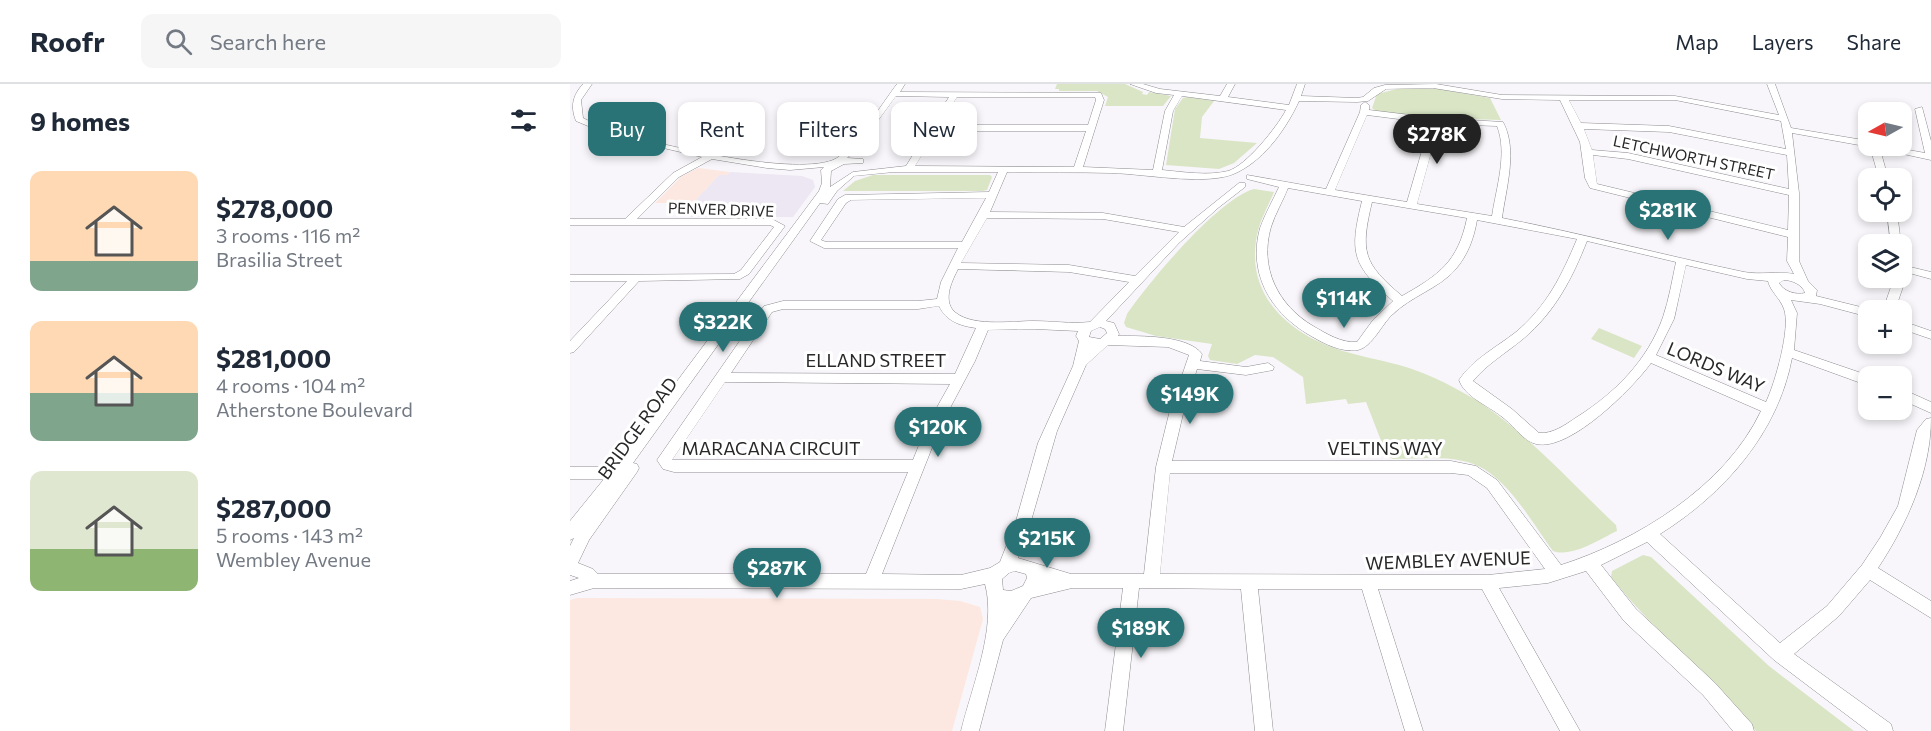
<!DOCTYPE html>
<html lang="en">
<head>
<meta charset="utf-8">
<style>
  body { margin:0; font-family:Commissioner,sans-serif; background:#f6f6f7; color:#1f2937; height:100vh; display:flex; flex-direction:column; font-size:22px; white-space:nowrap }
  * { box-sizing:border-box; margin:0 }
  p { font-size:20px; color:#747a83 }
  .icon { flex:none; width:33px; height:33px; fill:none; stroke:currentColor; stroke-width:2; stroke-linecap:round; stroke-linejoin:round }
  .map { position:relative; flex:1; overflow:hidden }
  .side { display:flex; flex-direction:column; background:#fff; width:570px }
  .side>* { flex:none }
  .guide { position:absolute; left:18px; top:18px; width:570px; height:54px; display:flex; gap:12px }
  .needle { width:39px; rotate:262deg }
  .controls { position:absolute; left:1288px; top:18px; display:grid; gap:12px }
  .controls a { display:grid; place-items:center; width:54px; height:54px; border-radius:12px; background:#fff; box-shadow:0 3px 9px #0003; font-size:30px }
  .price { position:absolute; translate:-50% -51px; padding:0 14px; border-radius:21px; background:#297377; color:#fff; font-size:20px; line-height:39px; filter:drop-shadow(0 2px 3px #0008) }
  .price::after { content:''; position:absolute; left:50%; top:36px; width:18px; height:14px; margin-left:-9px; background:inherit; clip-path:polygon(0 0,100% 0,50% 100%) }
  .price.active { background:#222; color:#fff }
  ul { padding:0; list-style:none }
  li { display:flex; align-items:center; gap:18px; height:150px; padding:0 30px }
  li span { display:grid; place-items:center; flex:none; width:168px; height:120px; border-radius:12px; color:#555 }
  li>.icon { margin-inline-start:auto }
  span .icon { width:72px; height:72px; fill:#fffc; stroke-width:1 }
  li b { font-size:26px }
  h2 { display:flex; justify-content:space-between; align-items:center; height:72px; padding:0 30px; font-size:26px }
  .tag { padding:0 21px; border-radius:12px; background:#fff; box-shadow:0 3px 9px #0003; font-size:21px; line-height:54px }
  .tag.active { background:#297377; color:#fff }
  header { display:flex; align-items:center; gap:36px; box-sizing:border-box; height:84px; padding:0 30px; background:#fff; border-bottom:2px solid #e0e1e3 }
  header strong { font-size:28px }
  nav { display:flex; gap:33px; margin-inline-start:auto; font-size:21px }
  .search { width:420px; height:54px; background:#f6f6f7; display:flex; align-items:center; gap:15px; box-sizing:border-box; padding:0 21px; border-radius:12px; color:#747a83; font-size:22px }
  main { display:flex; flex:1; min-height:0 }
  .map>svg:first-child { display:block }
</style>
</head>
<body>
<header>
<strong>Roofr</strong>
<div class="search"><svg class="icon" aria-label="search" viewBox="0 0 24 24"><circle cx="10" cy="10" r="6"/><path d="M15 15l6 6"/></svg>Search here</div>
<nav><a>Map</a><a>Layers</a><a>Share</a></nav>
</header>
<main>
<section class="side">
<h2>9 homes<svg class="icon" aria-label="filters" viewBox="0 0 24 24"><path d="M4 7h16M4 17h16"/><circle cx="9" cy="7" r="2"/><circle cx="15" cy="17" r="2"/></svg></h2>
<ul>
<li><span style="background:linear-gradient(#ffd9b3 75%,#7fa58c 0)"><svg class="icon" aria-label="home" viewBox="0 0 24 24"><path d="M3 11l9-7 9 7M6 9v11h12V9"/></svg></span><div><b>$278,000</b><p>3 rooms · 116 m²</p><p>Brasilia Street</p></div></li>
<li><span style="background:linear-gradient(#ffd9b3 60%,#7fa58c 0)"><svg class="icon" aria-label="home" viewBox="0 0 24 24"><path d="M3 11l9-7 9 7M6 9v11h12V9"/></svg></span><div><b>$281,000</b><p>4 rooms · 104 m²</p><p>Atherstone Boulevard</p></div></li>
<li><span style="background:linear-gradient(#dfe7d0 65%,#8fb573 0)"><svg class="icon" aria-label="home" viewBox="0 0 24 24"><path d="M3 11l9-7 9 7M6 9v11h12V9"/></svg></span><div><b>$287,000</b><p>5 rooms · 143 m²</p><p>Wembley Avenue</p></div></li>
</ul>
</section>
<div class="map">
<svg width="1361" height="647" viewBox="0 0 1361 647">
  <rect width="100%" height="100%" fill="#f8f6fa"/>
  <polygon fill="#ece7f2" points="160,88 232,92 243,96 245,103 223,133 110,133 149,91 157,91"/>
  <g fill="#fce8e0">
    <polygon points="128,84 160,88 157,91 149,91 123,119 85,119 111,93"/>
    <polygon points="7,514 367,515 390,517 410,523 413,535 382,647 0,647 0,516"/>
  </g>
  <g fill="#d9e5c5">
    <polygon points="487,0 555,0 573,8 572,10 577,11 579,8 601,12 593,22 535,22 538,13 527,7 489,7 489,5 485,5"/>
    <polygon points="827,5 869,5 920,14 931,36 862,34 806,27 802,24 807,10"/>
    <polygon points="617,13 644,17 632,33 630,54 687,59 664,79 649,85 596,81 605,25 613,14"/>
    <polygon points="303,91 420,91 422,93 417,106 412,107 273,107 285,97"/>
    <path d="M684,105L704,108C698,122 690,136 687,151C675,209 716,248 767,265C787,272 808,275 829,281C854,288 877,299 899,312C951,342 1002,400 1046,441L1047,447C1030,455 1002,474 983,467C960,436 933,384 893,377C871,372 845,375 823,375L817,372L796,318L778,320L776,315L736,320L733,293L703,273L685,271L667,280L640,276L638,272L642,260L586,252L556,243L554,239L557,230C579,198 648,115 684,105Z"/>
    <polygon points="1029,244 1072,262 1064,274 1021,255"/>
    <path d="M1073,471L1081,473L1199,582L1284,647H1186C1141,592 1085,549 1041,493L1042,487Z"/>
  </g>
  <g fill="none" stroke-linecap="round" stroke-linejoin="round">
    <g stroke="#8d8b8f" stroke-width="1">
      <g id="minor">
        <path d="M13,0H22L11,16L13,34L29,42C73,58 221,93 263,76C281,69 314,17 327,0H335L330,8L531,9L534,16L513,83L583,86L595,27L604,11L586,9L560,0H573L590,5L650,12L657,0H665L658,13L719,21L727,0H735L731,12L787,14L793,13L804,4L815,1L866,0L932,11L1105,12L1209,31L1197,0H1205L1221,44L1299,57V62H1317L1355,69L1345,25L1352,23L1361,57V76L1310,65L1318,94H1309L1300,63L1222,49L1229,109V177L1238,197L1247,206L1246,212L1303,226H1299V233L1250,220L1221,216L1227,229L1224,266L1300,292L1299,302L1222,274C1208,349 1154,410 1090,450L1210,559L1257,522L1292,481L1310,454L1328,422L1347,346L1356,335L1361,334C1361,387 1337,440 1308,484L1361,517V534L1300,496L1269,532L1224,570L1321,640L1323,647H1298L1204,576L1077,458L1031,481L1066,525L1145,599L1182,640L1184,647H1163L1133,611L1054,537L1016,487L978,499L929,504L1010,647H990L912,505H808L853,647H835L792,505H688L703,647H685L671,505L569,504L553,647H535L553,504H502L461,514L433,556L409,647H391C402,602 427,544 415,500L391,505L24,504L0,511V497L9,494L0,491V462L4,454L0,456V437L34,395H0V383H43L249,107L252,99L251,86L254,83L220,86L197,84L142,75L109,93L67,135H202L215,142L179,190L170,195L69,197L4,268L0,269V257L57,197H0V191L164,190L171,186L204,143L200,141H0V135H55L103,89L132,73L42,52L6,37C0,22 3,11 13,0ZM863,4L932,15L990,16L1010,58L1015,94L1020,104L1218,153L1217,177L1224,190C1208,187 1190,191 1174,188C1093,171 1014,150 932,134C936,104 948,66 933,38L865,34L799,26V21L795,18L791,21L790,28L756,105L677,91V95L709,103C703,116 695,130 690,144C678,188 699,226 736,249C751,258 770,269 788,266C802,263 812,240 822,231C841,212 868,205 885,186C898,171 904,154 907,136L1007,155C992,191 977,222 946,248C927,263 903,275 889,296C895,313 917,321 931,332C941,339 951,354 963,359C996,372 1063,304 1081,279L1191,327C1155,403 1066,457 991,481L927,396L906,382L881,377H602L613,330L627,285L676,291L703,286L704,283L698,279L676,283L630,277L632,270C618,251 570,252 548,252L549,250L544,239L536,237L609,159L648,124L675,103V99H669L614,143L533,129L420,128L437,88C472,89 507,88 542,89C576,90 641,103 668,88C696,74 717,43 729,17L787,18L798,17L816,5ZM326,12L379,13L336,82L283,88L260,103L261,87L274,80L293,79V75L277,74L288,64ZM612,12L716,26C707,43 676,82 658,87C638,92 613,88 592,86L603,27ZM387,13H525L526,16L518,41H370ZM999,16H1105L1211,37L1216,65L1099,42L1011,39ZM797,31L860,39L837,118L765,106ZM869,40L927,42C938,70 926,104 922,132L847,120ZM1014,45L1099,48L1217,71L1219,105L1058,69L1022,66ZM367,47H516L504,83L345,82ZM1023,71L1058,75L1219,111L1218,146L1027,100ZM324,88H428L419,108L275,111L268,115L240,157L254,164H388L371,198L367,215L348,217H213L194,222L87,376L93,385L104,388H338L296,490H28L23,485L8,479L19,456L67,388L69,384L67,380L63,379L250,119L258,120L267,107L284,92ZM718,104L792,117C779,169 782,181 823,217L803,236L787,258C771,259 757,250 743,242C708,221 689,184 701,143C705,130 713,117 718,104ZM416,114L392,158H256L251,156L276,119L281,116ZM802,118L897,134C888,178 869,191 832,212C793,179 790,168 802,118ZM417,134L533,135L609,148L565,192L499,181L391,179ZM1017,157L1106,178C1102,197 1099,215 1093,233C1078,276 1045,309 1007,333C995,341 983,350 969,349L942,325L903,297C917,280 936,269 953,255C985,228 1002,195 1017,157ZM1116,181L1177,195L1198,197C1200,207 1210,214 1214,225C1221,244 1205,299 1196,318L1086,271L1104,235ZM388,185L499,188L559,198L520,238C501,240 482,237 463,237C442,237 397,244 382,225C374,213 382,197 388,185ZM1214,196C1222,196 1233,201 1235,209C1226,211 1214,208 1209,199ZM369,222C376,237 390,242 406,244L385,290L161,289L202,228L213,225H348ZM530,243L535,245L537,249L530,255L519,253L521,247ZM465,245L508,247L506,252L509,257L503,282L468,359L446,437L430,478L420,484L391,491L312,490L371,341L405,277L418,246ZM538,261L598,263L619,271L599,330L586,383L574,490H501L448,474L461,437L487,347L516,281ZM155,298L380,300L357,341L343,376H102ZM600,389H881L898,391L917,404L975,485L918,491L590,490ZM445,487L456,490L457,494L453,502L441,507L433,506L432,495L439,489Z"/>
        <polygon points="1317,128 1327,128 1331,160 1321,160"/>
        <polygon points="1332,181 1361,188 1361,195 1332,187"/>
        <polygon points="1332,191 1336,194 1325,226 1313,226 1324,194 1332,194"/>
        <polygon points="1332,237 1361,247 1361,255 1332,245"/>
        <polygon points="1332,305 1361,318 1361,329 1332,316"/>
      </g>
    </g>
    <use href="#minor" fill="#fff" fill-rule="evenodd"/>
  </g>
  <g text-anchor="middle" dominant-baseline="central" stroke-width="6" stroke-linejoin="round" paint-order="stroke">
    <g font-size="15" fill="#282829" stroke="#fff">
      <text transform="translate(1124 73) rotate(12)">LETCHWORTH STREET</text>
      <text transform="translate(151 125) rotate(2)">PENVER DRIVE</text>
    </g>
    <g font-size="18" fill="#282829" stroke="#fff">
      <text x="306" y="276">ELLAND STREET</text>
      <text transform="translate(1146 283) rotate(23)">LORDS WAY</text>
      <text transform="translate(67 344) rotate(-54)">BRIDGE ROAD</text>
      <text x="201" y="364">MARACANA CIRCUIT</text>
      <text x="815" y="364">VELTINS WAY</text>
      <text transform="translate(878 476) rotate(-2)">WEMBLEY AVENUE</text>
    </g>
  </g>
</svg>
<div class="controls">
<a><svg class="needle" viewBox="-14 -14 28 28"><path d="M0-13l5 13h-10z" fill="#e53935"/><path d="M0 13l5-13h-10z" fill="#747a83"/></svg></a>
<a><svg class="icon" aria-label="locate" viewBox="0 0 24 24"><circle cx="12" cy="12" r="6"/><path d="M12 2v4M12 18v4M2 12h4M18 12h4"/></svg></a>
<a><svg class="icon" aria-label="layers" viewBox="0 0 24 24"><path d="M12 4l9 5-9 5-9-5zM3 14l9 5 9-5"/></svg></a>
<a>+</a>
<a>−</a>
</div>
<b class="price active" style="left:867px;top:81px">$278K</b>
<b class="price" style="left:1098px;top:157px">$281K</b>
<b class="price" style="left:774px;top:245px">$114K</b>
<b class="price" style="left:153px;top:269px">$322K</b>
<b class="price" style="left:620px;top:341px">$149K</b>
<b class="price" style="left:368px;top:374px">$120K</b>
<b class="price" style="left:477px;top:485px">$215K</b>
<b class="price" style="left:207px;top:515px">$287K</b>
<b class="price" style="left:571px;top:575px">$189K</b>
<div class="guide">
<a class="tag active">Buy</a>
<a class="tag">Rent</a>
<a class="tag">Filters</a>
<a class="tag">New</a>
</div>
</div>
</main>
</body>
</html>
